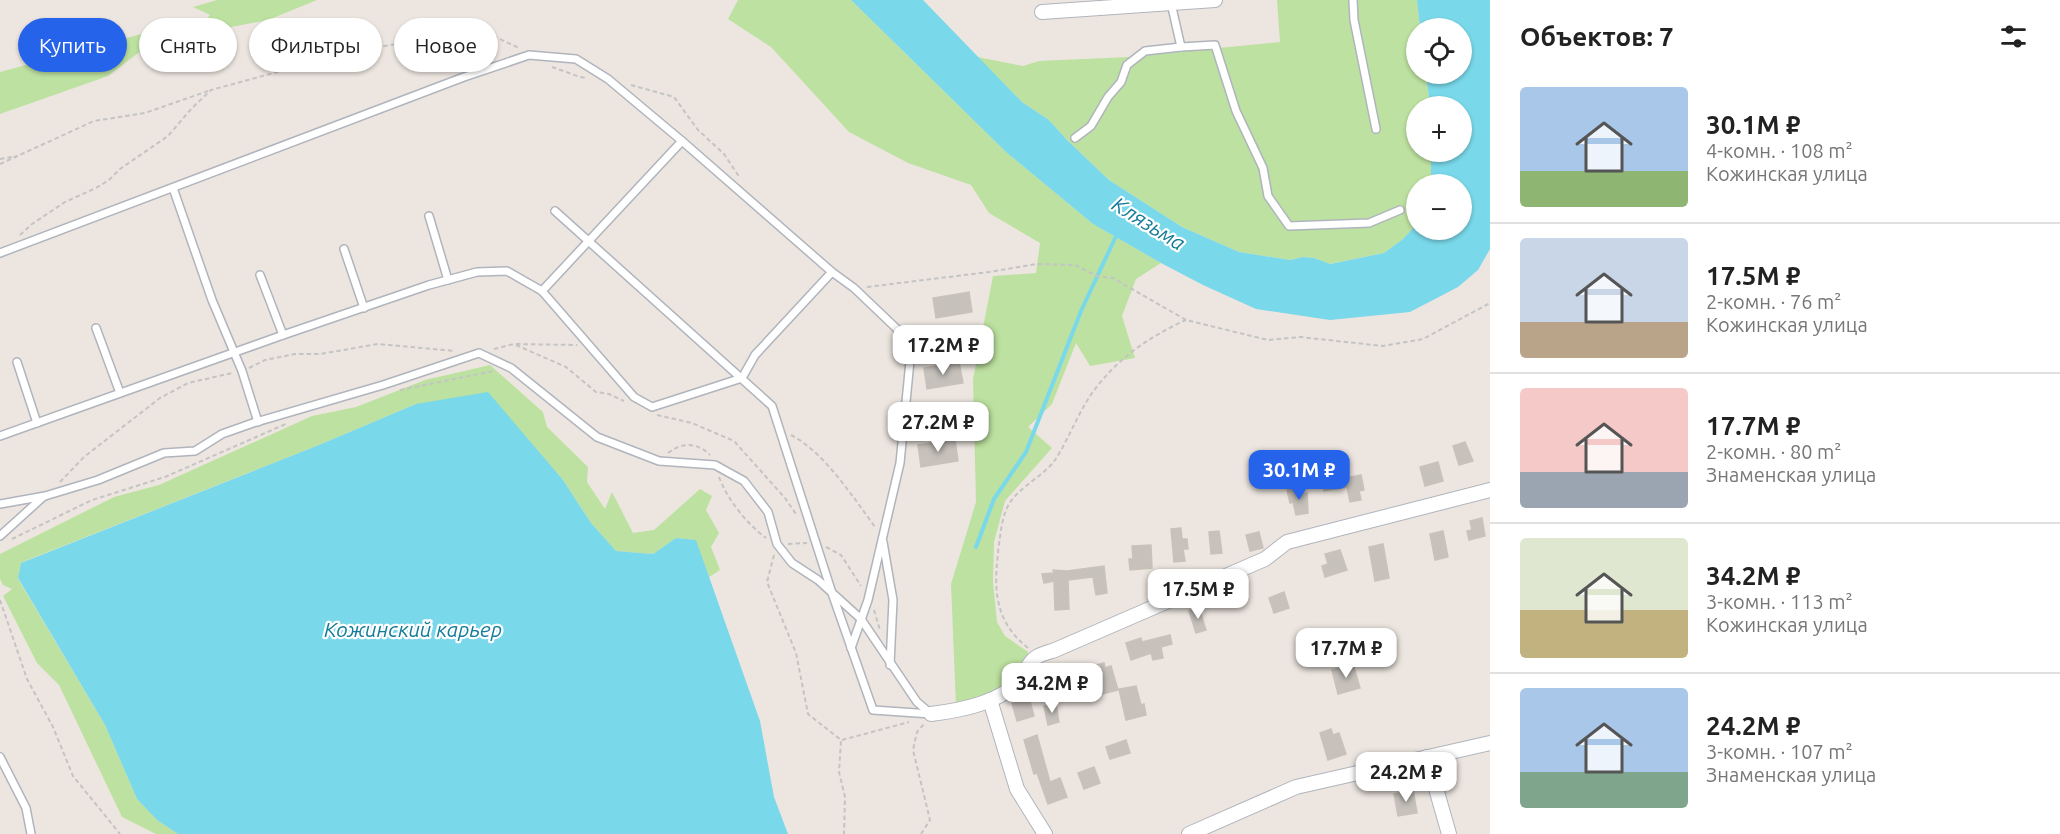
<!DOCTYPE html>
<html lang="ru">
<head>
<meta charset="utf-8">
<style>
  body { margin:0; font-family:Ubuntu,sans-serif; background:#f2f2f2; color:#222; height:100vh; display:flex; flex-direction:column; font-size:22px; white-space:nowrap }
  * { box-sizing:border-box; margin:0 }
  p { font-size:20px; color:#767676 }
  .icon { flex:none; width:33px; height:33px; fill:none; stroke:currentColor; stroke-width:2; stroke-linecap:round; stroke-linejoin:round }
  .map { position:relative; flex:1; overflow:hidden }
  .details { display:flex; flex-direction:column; background:#fff; width:570px }
  .details>* { flex:none }
  .top-card { position:absolute; left:18px; top:18px; width:570px; height:54px; display:flex; gap:12px }
  .buttons { position:absolute; left:1406px; top:18px; display:grid; gap:12px }
  .buttons a { display:grid; place-items:center; width:66px; height:66px; border-radius:50%; background:#fff; box-shadow:0 2px 4px #0004; font-size:30px }
  .price { position:absolute; translate:-50% -51px; padding:0 14px; border-radius:12px; background:#fff; color:#222; font-size:20px; line-height:39px; filter:drop-shadow(0 2px 3px #0008) }
  .price::after { content:''; position:absolute; left:50%; top:36px; width:18px; height:14px; margin-left:-9px; background:inherit; clip-path:polygon(0 0,100% 0,50% 100%) }
  .price.on { background:#2563eb; color:#fff }
  ul { padding:0; list-style:none }
  li { display:flex; align-items:center; gap:18px; height:150px; padding:0 30px }
  li+li { border-top:2px solid #e0e0e0 }
  li span { display:grid; place-items:center; flex:none; width:168px; height:120px; border-radius:6px; color:#555 }
  li>.icon { margin-inline-start:auto }
  span .icon { width:72px; height:72px; fill:#fffc; stroke-width:1 }
  li b { font-size:26px }
  h2 { display:flex; justify-content:space-between; align-items:center; height:72px; padding:0 30px; font-size:26px }
  .pill { padding:0 21px; border-radius:27px; background:#fff; box-shadow:0 2px 4px #0004; font-size:21px; line-height:54px }
  .pill.on { background:#2563eb; color:#fff }
  main { display:flex; flex:1; min-height:0 }
  .map>svg:first-child { display:block }
</style>
</head>
<body>
<main>
<div class="map">
<svg width="1490" height="834" viewBox="0 0 1490 834">
  <rect width="100%" height="100%" fill="#ede6e0"/>
  <g fill="#bde1a0">
    <polygon points="217,0 317,0 268,20 194,34 210,15 193,7"/>
    <path d="M738,0H851L1006,152L1093,224L1161,263L1136,279L1122,316L1135,358L1090,366L1076,343L1052,404L1028,427L1052,448L1005,501L994,542L993,582L997,622L1005,636L1028,652C1028,669 999,691 984,698C975,702 965,703 956,706L951,584L976,502L973,379L993,276L1036,273L1040,243L989,213L971,185L908,163L849,132L771,47L728,19Z"/>
    <polygon points="1277,0 1417,0 1420,28 1416,28 1416,74 1426,74 1430,106 1416,106 1416,152 1431,152 1431,184 1416,184 1416,225 1403,239 1384,253 1329,264 1314,258 1303,257 1290,260 1239,252 1182,227 1109,180 1067,140 1049,120 1022,102 977,57 1023,66 1039,61 1128,57 1280,42"/>
    <polygon points="175,25 108,76 0,114 0,72"/>
    <polygon points="490,365 543,412 547,427 588,467 587,482 605,509 612,492 633,533 654,530 700,489 712,496 706,510 719,533 711,547 720,570 709,577 695,540 676,538 653,554 616,551 591,523 563,480 524,436 416,404 319,445 30,559 21,563 18,579 105,725 137,799 157,820 178,834 156,834 122,817 59,685 37,663 3,596 12,589 3,585 0,579 0,554 114,497 159,485 312,416 356,407 425,380"/>
  </g>
  <g fill="#79d8e9">
    <polygon points="851,0 923,0 1022,102 1049,120 1067,140 1109,180 1182,227 1239,252 1290,260 1303,257 1314,258 1330,264 1384,253 1403,239 1416,225 1416,230 1461,230 1461,184 1431,184 1431,152 1461,152 1461,106 1430,106 1426,74 1461,74 1461,28 1420,28 1417,0 1490,0 1490,249 1478,270 1458,287 1410,312 1330,320 1256,309 1203,285 1161,263 1093,224 1006,152"/>
    <polygon points="488,392 563,480 591,523 616,551 653,554 676,538 696,540 760,721 774,797 788,834 178,834 157,820 137,799 105,725 18,578 21,563 319,445 416,404"/>
  </g>
  <g fill="none" stroke-linecap="round" stroke-linejoin="round">
    <polyline stroke="#79d8e9" stroke-width="4" points="976,547 994,499 1026,452 1081,311 1117,234"/>
  </g>
  <g fill="#c6c1bb" stroke="#c9c2ba" stroke-width="1.5">
    <polygon points="969,292 972,312 936,318 933,298"/>
    <polygon points="959,362 963,383 927,389 924,368"/>
    <polygon points="955,440 958,461 921,467 918,445"/>
    <polygon points="1465,442 1473,461 1459,465 1453,446"/>
    <polygon points="1438,462 1443,481 1425,486 1420,467"/>
    <polygon points="1340,470 1342,479 1361,475 1364,490 1359,491 1361,500 1350,502 1347,487 1324,491 1322,483 1329,481 1327,473"/>
    <polygon points="1301,487 1302,494 1307,493 1308,513 1296,515 1293,502 1290,503 1287,490"/>
    <polygon points="1482,518 1485,536 1469,540 1467,531 1472,530 1470,521"/>
    <polygon points="1181,528 1182,539 1187,539 1188,549 1183,549 1185,561 1174,562 1171,529"/>
    <polygon points="1219,531 1222,553 1211,554 1209,532"/>
    <polygon points="1443,531 1448,557 1435,560 1430,534"/>
    <polygon points="1259,532 1263,548 1250,551 1246,535"/>
    <polygon points="1383,544 1389,578 1375,581 1369,547"/>
    <polygon points="1151,545 1152,568 1130,570 1129,559 1133,559 1132,546"/>
    <polygon points="1340,550 1347,570 1325,577 1322,566 1328,564 1325,554"/>
    <polygon points="1104,566 1107,593 1096,595 1093,577 1068,580 1069,609 1055,610 1054,581 1044,583 1042,574 1054,573 1053,570 1067,571"/>
    <polygon points="1284,592 1289,608 1274,613 1269,598"/>
    <polygon points="1199,608 1206,630 1196,633 1189,611"/>
    <polygon points="1170,635 1172,644 1161,647 1163,658 1153,660 1151,653 1131,660 1126,643 1141,638 1142,642"/>
    <polygon points="1104,663 1105,668 1111,666 1118,690 1098,695 1094,679 1088,680 1085,668"/>
    <polygon points="1353,664 1360,688 1338,694 1332,670"/>
    <polygon points="1136,686 1141,705 1144,704 1146,715 1126,720 1119,689"/>
    <polygon points="1029,698 1034,716 1017,721 1012,703"/>
    <polygon points="1056,704 1059,722 1048,725 1044,706"/>
    <polygon points="1331,729 1333,735 1339,733 1346,754 1328,760 1320,733"/>
    <polygon points="1037,735 1050,782 1060,778 1067,797 1048,804 1037,773 1034,774 1024,740"/>
    <polygon points="1126,740 1130,753 1110,759 1106,747"/>
    <polygon points="1094,767 1100,783 1084,789 1078,773"/>
    <polygon points="1413,790 1417,813 1398,816 1394,794"/>
  </g>
  <g fill="none" stroke-linecap="round" stroke-linejoin="round">
    <g stroke="#b0b4bc" stroke-width="10">
      <g id="lane">
        <polyline points="1353,0 1354,20 1376,129"/>
        <polyline points="1171,3 1181,47 1215,45 1236,111 1263,168 1268,196 1289,226 1369,223 1400,210"/>
        <polyline points="1075,138 1091,126 1108,97 1121,82 1127,65 1145,51 1181,47"/>
        <polyline points="173,188 212,300 242,371 258,422"/>
        <polyline points="555,211 772,406 832,593 873,710 931,714"/>
        <polyline points="429,216 448,280"/>
        <polyline points="344,249 364,308"/>
        <polyline points="0,253 464,77 529,55 576,59 608,79 682,141"/>
        <polyline points="832,272 755,355 742,378 652,407 634,397 542,291 682,141 832,272 854,288 897,329 910,361 900,463 868,600 851,648"/>
        <polyline points="260,275 283,335"/>
        <polyline points="96,328 120,393"/>
        <polyline points="17,362 37,423"/>
        <polyline points="0,436 283,335 429,285 477,272 507,271 542,291"/>
        <polyline points="0,504 45,496 98,480 164,453 195,451 222,434 253,423 383,385 479,353 511,368 597,437 659,461 715,465 744,481 768,512 777,544 792,563 818,580 861,619 917,702 931,714"/>
        <polyline points="0,536 43,497"/>
        <polyline points="883,542 893,600 890,665"/>
        <polyline points="0,757 26,808 31,834"/>
      </g>
    </g>
    <g stroke="#b0b4bc" stroke-width="16">
      <g id="street">
        <polyline points="1042,12 1215,0"/>
        <polyline points="990,700 1017,789 1045,834"/>
        <path d="M931,714C963,710 999,703 1022,679C1025,676 1026,671 1028,667C1034,655 1043,654 1055,650L1265,559L1287,542L1490,490"/>
        <polyline points="1427,757 1449,834"/>
        <polyline points="1189,834 1296,787 1490,743"/>
      </g>
    </g>
    <g stroke="#c4c4c4" stroke-width="2" stroke-dasharray="4.5 3" stroke-linecap="butt">
      <polyline points="552,67 580,77 587,78"/>
      <polyline points="631,85 674,97 698,130 724,154 740,178"/>
      <polyline points="0,159 17,156"/>
      <polyline points="0,164 94,121 145,113 208,91"/>
      <polyline points="20,235 32,224 65,202 96,188 109,180 120,169 168,136 192,108 211,90 355,51 480,30 519,48"/>
      <polyline points="867,287 989,272 1036,264 1075,265 1097,276 1113,278 1186,320 1268,340 1300,337 1383,346 1423,339 1490,303"/>
      <polyline points="516,345 566,367 596,392 609,394 624,401"/>
      <polyline points="494,349 514,344 577,345"/>
      <polyline points="249,368 265,360 295,354 320,354 378,344 455,351"/>
      <polyline points="400,390 494,371"/>
      <polyline points="657,415 692,423 734,441 785,498 796,514"/>
      <path d="M791,435C824,452 853,497 875,527"/>
      <path d="M668,453C682,442 697,442 710,455"/>
      <path d="M719,477C727,499 747,524 766,538"/>
      <polyline points="60,482 84,457 160,398 188,383 232,373"/>
      <polyline points="12,539 92,500 165,477 288,423"/>
      <polyline points="788,544 807,543"/>
      <polyline points="826,547 841,555 861,586"/>
      <polyline points="774,555 767,582 796,653 808,714 841,740 839,772 845,797 844,834"/>
      <polyline points="0,600 27,679 53,727 73,776 120,834"/>
      <polyline points="874,610 880,630"/>
      <path d="M1028,648C992,619 994,586 999,544C1001,531 1002,516 1009,504C1020,486 1044,476 1055,460C1068,440 1077,416 1090,396C1114,361 1148,337 1186,320"/>
      <polyline points="842,740 909,722"/>
      <polyline points="921,834 930,820 913,750 917,732 924,724"/>
    </g>
    <use href="#lane" stroke="#fff" stroke-width="7"/>
    <use href="#street" stroke="#fff" stroke-width="14"/>
  </g>
  <g text-anchor="middle" dominant-baseline="central" stroke-width="4.5" stroke-linejoin="round" paint-order="stroke">
    <g font-size="21" font-style="italic" fill="#147b99" stroke="#fff">
      <text transform="translate(1149 223) rotate(32)">Клязьма</text>
      <text x="413" y="629">Кожинский карьер</text>
    </g>
  </g>
</svg>
<div class="buttons">
<a><svg class="icon" aria-label="locate" viewBox="0 0 24 24"><circle cx="12" cy="12" r="6"/><path d="M12 2v4M12 18v4M2 12h4M18 12h4"/></svg></a>
<a>+</a>
<a>−</a>
</div>
<b class="price" style="left:943px;top:376px">17.2M ₽</b>
<b class="price" style="left:938px;top:453px">27.2M ₽</b>
<b class="price on" style="left:1299px;top:501px">30.1M ₽</b>
<b class="price" style="left:1198px;top:620px">17.5M ₽</b>
<b class="price" style="left:1346px;top:679px">17.7M ₽</b>
<b class="price" style="left:1052px;top:714px">34.2M ₽</b>
<b class="price" style="left:1406px;top:803px">24.2M ₽</b>
<div class="top-card">
<a class="pill on">Купить</a>
<a class="pill">Снять</a>
<a class="pill">Фильтры</a>
<a class="pill">Новое</a>
</div>
</div>
<section class="details">
<h2>Объектов: 7<svg class="icon" aria-label="filters" viewBox="0 0 24 24"><path d="M4 7h16M4 17h16"/><circle cx="9" cy="7" r="2"/><circle cx="15" cy="17" r="2"/></svg></h2>
<ul>
<li><span style="background:linear-gradient(#a9c7e8 70%,#8fb573 0)"><svg class="icon" aria-label="home" viewBox="0 0 24 24"><path d="M3 11l9-7 9 7M6 9v11h12V9"/></svg></span><div><b>30.1M ₽</b><p>4-комн. · 108 m²</p><p>Кожинская улица</p></div></li>
<li><span style="background:linear-gradient(#c9d6e8 70%,#b9a48a 0)"><svg class="icon" aria-label="home" viewBox="0 0 24 24"><path d="M3 11l9-7 9 7M6 9v11h12V9"/></svg></span><div><b>17.5M ₽</b><p>2-комн. · 76 m²</p><p>Кожинская улица</p></div></li>
<li><span style="background:linear-gradient(#f6c9c9 70%,#9aa5b1 0)"><svg class="icon" aria-label="home" viewBox="0 0 24 24"><path d="M3 11l9-7 9 7M6 9v11h12V9"/></svg></span><div><b>17.7M ₽</b><p>2-комн. · 80 m²</p><p>Знаменская улица</p></div></li>
<li><span style="background:linear-gradient(#dfe7d0 60%,#c2b280 0)"><svg class="icon" aria-label="home" viewBox="0 0 24 24"><path d="M3 11l9-7 9 7M6 9v11h12V9"/></svg></span><div><b>34.2M ₽</b><p>3-комн. · 113 m²</p><p>Кожинская улица</p></div></li>
<li><span style="background:linear-gradient(#a9c7e8 70%,#7fa58c 0)"><svg class="icon" aria-label="home" viewBox="0 0 24 24"><path d="M3 11l9-7 9 7M6 9v11h12V9"/></svg></span><div><b>24.2M ₽</b><p>3-комн. · 107 m²</p><p>Знаменская улица</p></div></li>
</ul>
</section>
</main>
</body>
</html>
